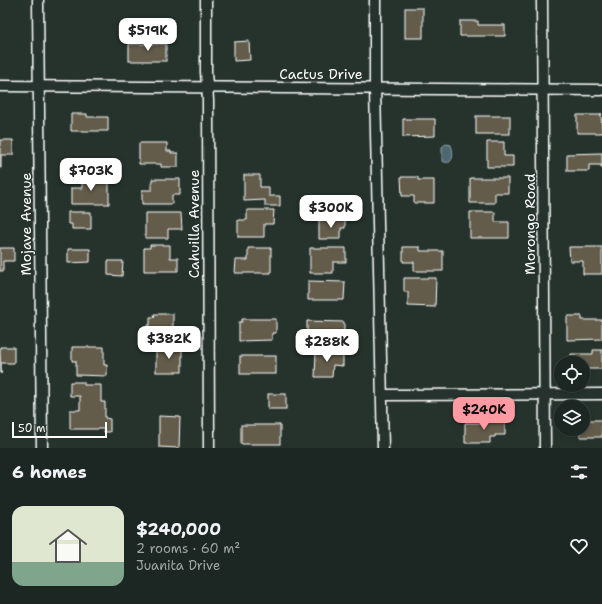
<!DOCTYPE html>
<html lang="en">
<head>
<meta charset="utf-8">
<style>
  body { margin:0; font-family:"Shantell Sans",sans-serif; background:#29322f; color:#f1f3f6; height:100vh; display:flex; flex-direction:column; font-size:15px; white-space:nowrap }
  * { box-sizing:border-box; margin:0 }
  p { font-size:13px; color:#a0a5a5 }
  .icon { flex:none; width:22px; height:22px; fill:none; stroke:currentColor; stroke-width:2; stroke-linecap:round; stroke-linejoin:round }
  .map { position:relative; height:448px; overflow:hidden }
  .sheet { display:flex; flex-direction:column; background:#1c2622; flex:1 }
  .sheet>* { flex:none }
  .buttons { position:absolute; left:554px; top:356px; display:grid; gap:8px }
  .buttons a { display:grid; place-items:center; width:36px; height:36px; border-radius:50%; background:#1c2622; box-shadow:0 2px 6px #0003,0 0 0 1px #3a4340; font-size:20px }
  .scale { position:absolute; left:12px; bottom:10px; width:95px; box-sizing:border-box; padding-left:4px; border:2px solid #fff; border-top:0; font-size:11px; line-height:14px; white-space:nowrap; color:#fff; -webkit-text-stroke:3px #26332d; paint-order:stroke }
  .price { position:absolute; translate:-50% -34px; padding:0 9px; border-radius:8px; background:#fff; color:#222; font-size:13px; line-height:26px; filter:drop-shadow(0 1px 2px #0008) }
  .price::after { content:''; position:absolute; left:50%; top:24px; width:12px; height:9px; margin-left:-6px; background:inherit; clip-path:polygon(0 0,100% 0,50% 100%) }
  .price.active { background:#ff9aa2; color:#111 }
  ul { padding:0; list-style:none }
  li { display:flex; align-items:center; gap:12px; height:100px; padding:0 12px }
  li span { display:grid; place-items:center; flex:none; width:112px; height:80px; border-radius:12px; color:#555 }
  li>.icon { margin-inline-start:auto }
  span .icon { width:48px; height:48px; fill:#fffc; stroke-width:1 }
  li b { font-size:17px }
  h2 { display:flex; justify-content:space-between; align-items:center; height:48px; padding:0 12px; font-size:17px }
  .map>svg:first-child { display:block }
</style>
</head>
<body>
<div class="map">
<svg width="602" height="448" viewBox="0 0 602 448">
  <rect width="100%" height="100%" fill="#26332d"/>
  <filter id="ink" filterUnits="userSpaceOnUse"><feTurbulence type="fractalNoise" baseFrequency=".025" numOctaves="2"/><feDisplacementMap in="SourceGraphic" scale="8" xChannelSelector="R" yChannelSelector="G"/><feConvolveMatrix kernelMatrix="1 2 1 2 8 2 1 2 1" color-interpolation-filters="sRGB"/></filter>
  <g filter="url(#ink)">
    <path fill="#4c6771" stroke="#94a4aa" d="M446,144L451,145C454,153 454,167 442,161V147Z"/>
    <g fill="#635c4b" stroke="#fff">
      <rect x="405" y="8" width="18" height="30"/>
      <polygon points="460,21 478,21 478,25 505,25 505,36 460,36"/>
      <polygon points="249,41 250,60 234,61 234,42"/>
      <rect x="129" y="44" width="37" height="17"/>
      <polygon points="601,113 602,133 577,133 577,115 601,115"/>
      <polygon points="71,114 87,114 87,117 108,117 108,131 71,131"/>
      <rect x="476" y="116" width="34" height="18"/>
      <polygon points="403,119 435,119 435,136 403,137"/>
      <polygon points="0,140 13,140 13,155 1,155 1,168 0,168"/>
      <polygon points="487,142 504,142 504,156 513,156 513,167 487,167"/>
      <polygon points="139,143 167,143 167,151 171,151 171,153 178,153 178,167 161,167 161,164 139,164"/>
      <polygon points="602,153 602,167 601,167 601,165 589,165 589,171 567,171 567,154"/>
      <polygon points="82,174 94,174 94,180 109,180 109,204 71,204 71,188 82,188"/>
      <polygon points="244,175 260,175 260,187 269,187 269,196 280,196 280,206 265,206 265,200 244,201"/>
      <polygon points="401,177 418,177 418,180 434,180 434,203 414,203 414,196 402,196"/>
      <polygon points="470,178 508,178 508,193 495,193 495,203 470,203"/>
      <polygon points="152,179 180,179 180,195 172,195 172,204 142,204 142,190 152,190"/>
      <polygon points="247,210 274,210 273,224 264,224 264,237 238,237 238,220 247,220"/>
      <polygon points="68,212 91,212 91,229 72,229 72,224 68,224"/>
      <polygon points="470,212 495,212 495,222 509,222 509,238 470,238"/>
      <polygon points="145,213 181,213 182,229 168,229 168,238 145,238"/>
      <polygon points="345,219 345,228 341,228 341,239 319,239 319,220"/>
      <polygon points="150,245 170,245 170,258 178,258 178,271 144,271 144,248 150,248"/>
      <polygon points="403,247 420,247 420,251 443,251 443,271 414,271 414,262 403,262"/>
      <polygon points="569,247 602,247 602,274 583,274 583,261 570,261"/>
      <polygon points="0,248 14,248 14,261 3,261 3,271 0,271"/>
      <polygon points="248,248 271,248 271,273 235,273 236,260 248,260"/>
      <polygon points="310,248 346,248 346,262 333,262 333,273 310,273"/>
      <polygon points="68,249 90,249 90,262 68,263"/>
      <polygon points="108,261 123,261 122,276 108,275"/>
      <polygon points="404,278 436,278 435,307 408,306 408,292 404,292"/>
      <polygon points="308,281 345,282 344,300 308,300"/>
      <polygon points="154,314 173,314 173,328 178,328 179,343 148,344 148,325 150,325 150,317 155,317"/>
      <polygon points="567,316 582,316 582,320 602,320 602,339 567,340"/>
      <polygon points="242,319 276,319 276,333 272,333 272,340 239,341 239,322 242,322"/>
      <polygon points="307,321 344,322 344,341 307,340"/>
      <polygon points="0,347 14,347 14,363 1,363 1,374"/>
      <polygon points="72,347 104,347 104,365 107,365 107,376 76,375 76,361 72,361"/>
      <rect x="156" y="349" width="26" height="23"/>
      <polygon points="593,350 602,350 602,369 586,369 586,373 583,373 583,363 571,363 571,354 593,354"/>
      <polygon points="316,351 343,352 343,366 333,365 332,377 315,377"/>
      <rect x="240" y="356" width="36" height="18"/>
      <polygon points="70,382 84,382 84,385 101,385 101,402 105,402 105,418 110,419 110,432 104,432 104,429 70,429 70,410 80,410 80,396 70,396"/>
      <rect x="268" y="394" width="18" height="15"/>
      <polygon points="159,416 180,417 179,448 159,447"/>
      <polygon points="486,419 505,419 505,435 495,435 495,437 490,437 490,443 465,443 465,423 486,423"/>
      <polygon points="583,420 602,420 602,437 580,437 580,429 583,429"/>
      <rect x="241" y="425" width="39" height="19"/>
    </g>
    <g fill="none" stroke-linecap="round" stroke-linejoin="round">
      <g stroke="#fff" stroke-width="13">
        <g id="minor">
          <polyline points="38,0 42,448"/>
          <polyline points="206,0 206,72 208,100 209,448"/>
          <polyline points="375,0 375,88 383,448"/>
          <polyline points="542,0 545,448"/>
          <polyline points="0,86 602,90"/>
          <polyline points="383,395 602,394"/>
        </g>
      </g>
      <use href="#minor" stroke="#26332d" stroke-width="10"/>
    </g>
  </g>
  <g text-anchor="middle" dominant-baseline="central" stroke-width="3" stroke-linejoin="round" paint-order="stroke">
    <g font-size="14" fill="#fff" stroke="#26332d">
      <text x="321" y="74">Cactus Drive</text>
      <text transform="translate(26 224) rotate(-90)">Mojave Avenue</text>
      <text transform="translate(194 224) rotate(-90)">Cahuilla Avenue</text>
      <text transform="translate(530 224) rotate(-90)">Morongo Road</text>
    </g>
  </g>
</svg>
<div class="buttons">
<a><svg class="icon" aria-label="locate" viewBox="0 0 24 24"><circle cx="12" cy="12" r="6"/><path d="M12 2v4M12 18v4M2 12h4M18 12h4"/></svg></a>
<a><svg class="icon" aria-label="layers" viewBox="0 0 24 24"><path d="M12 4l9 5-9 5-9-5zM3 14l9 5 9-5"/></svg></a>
</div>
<div class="scale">50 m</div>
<b class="price" style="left:148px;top:52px">$519K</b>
<b class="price" style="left:91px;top:192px">$703K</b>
<b class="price" style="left:331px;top:229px">$300K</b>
<b class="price" style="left:169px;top:360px">$382K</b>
<b class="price" style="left:327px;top:363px">$288K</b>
<b class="price active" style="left:484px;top:431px">$240K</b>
</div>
<section class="sheet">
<h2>6 homes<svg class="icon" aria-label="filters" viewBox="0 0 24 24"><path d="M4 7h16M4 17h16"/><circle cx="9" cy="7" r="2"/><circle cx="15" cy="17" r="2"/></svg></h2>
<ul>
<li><span style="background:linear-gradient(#dfe7d0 70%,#7fa58c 0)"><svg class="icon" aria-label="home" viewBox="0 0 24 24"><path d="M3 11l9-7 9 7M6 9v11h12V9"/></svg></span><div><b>$240,000</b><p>2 rooms · 60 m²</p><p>Juanita Drive</p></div><svg class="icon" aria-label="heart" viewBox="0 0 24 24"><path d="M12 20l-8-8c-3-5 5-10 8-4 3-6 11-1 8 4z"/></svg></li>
</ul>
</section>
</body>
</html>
